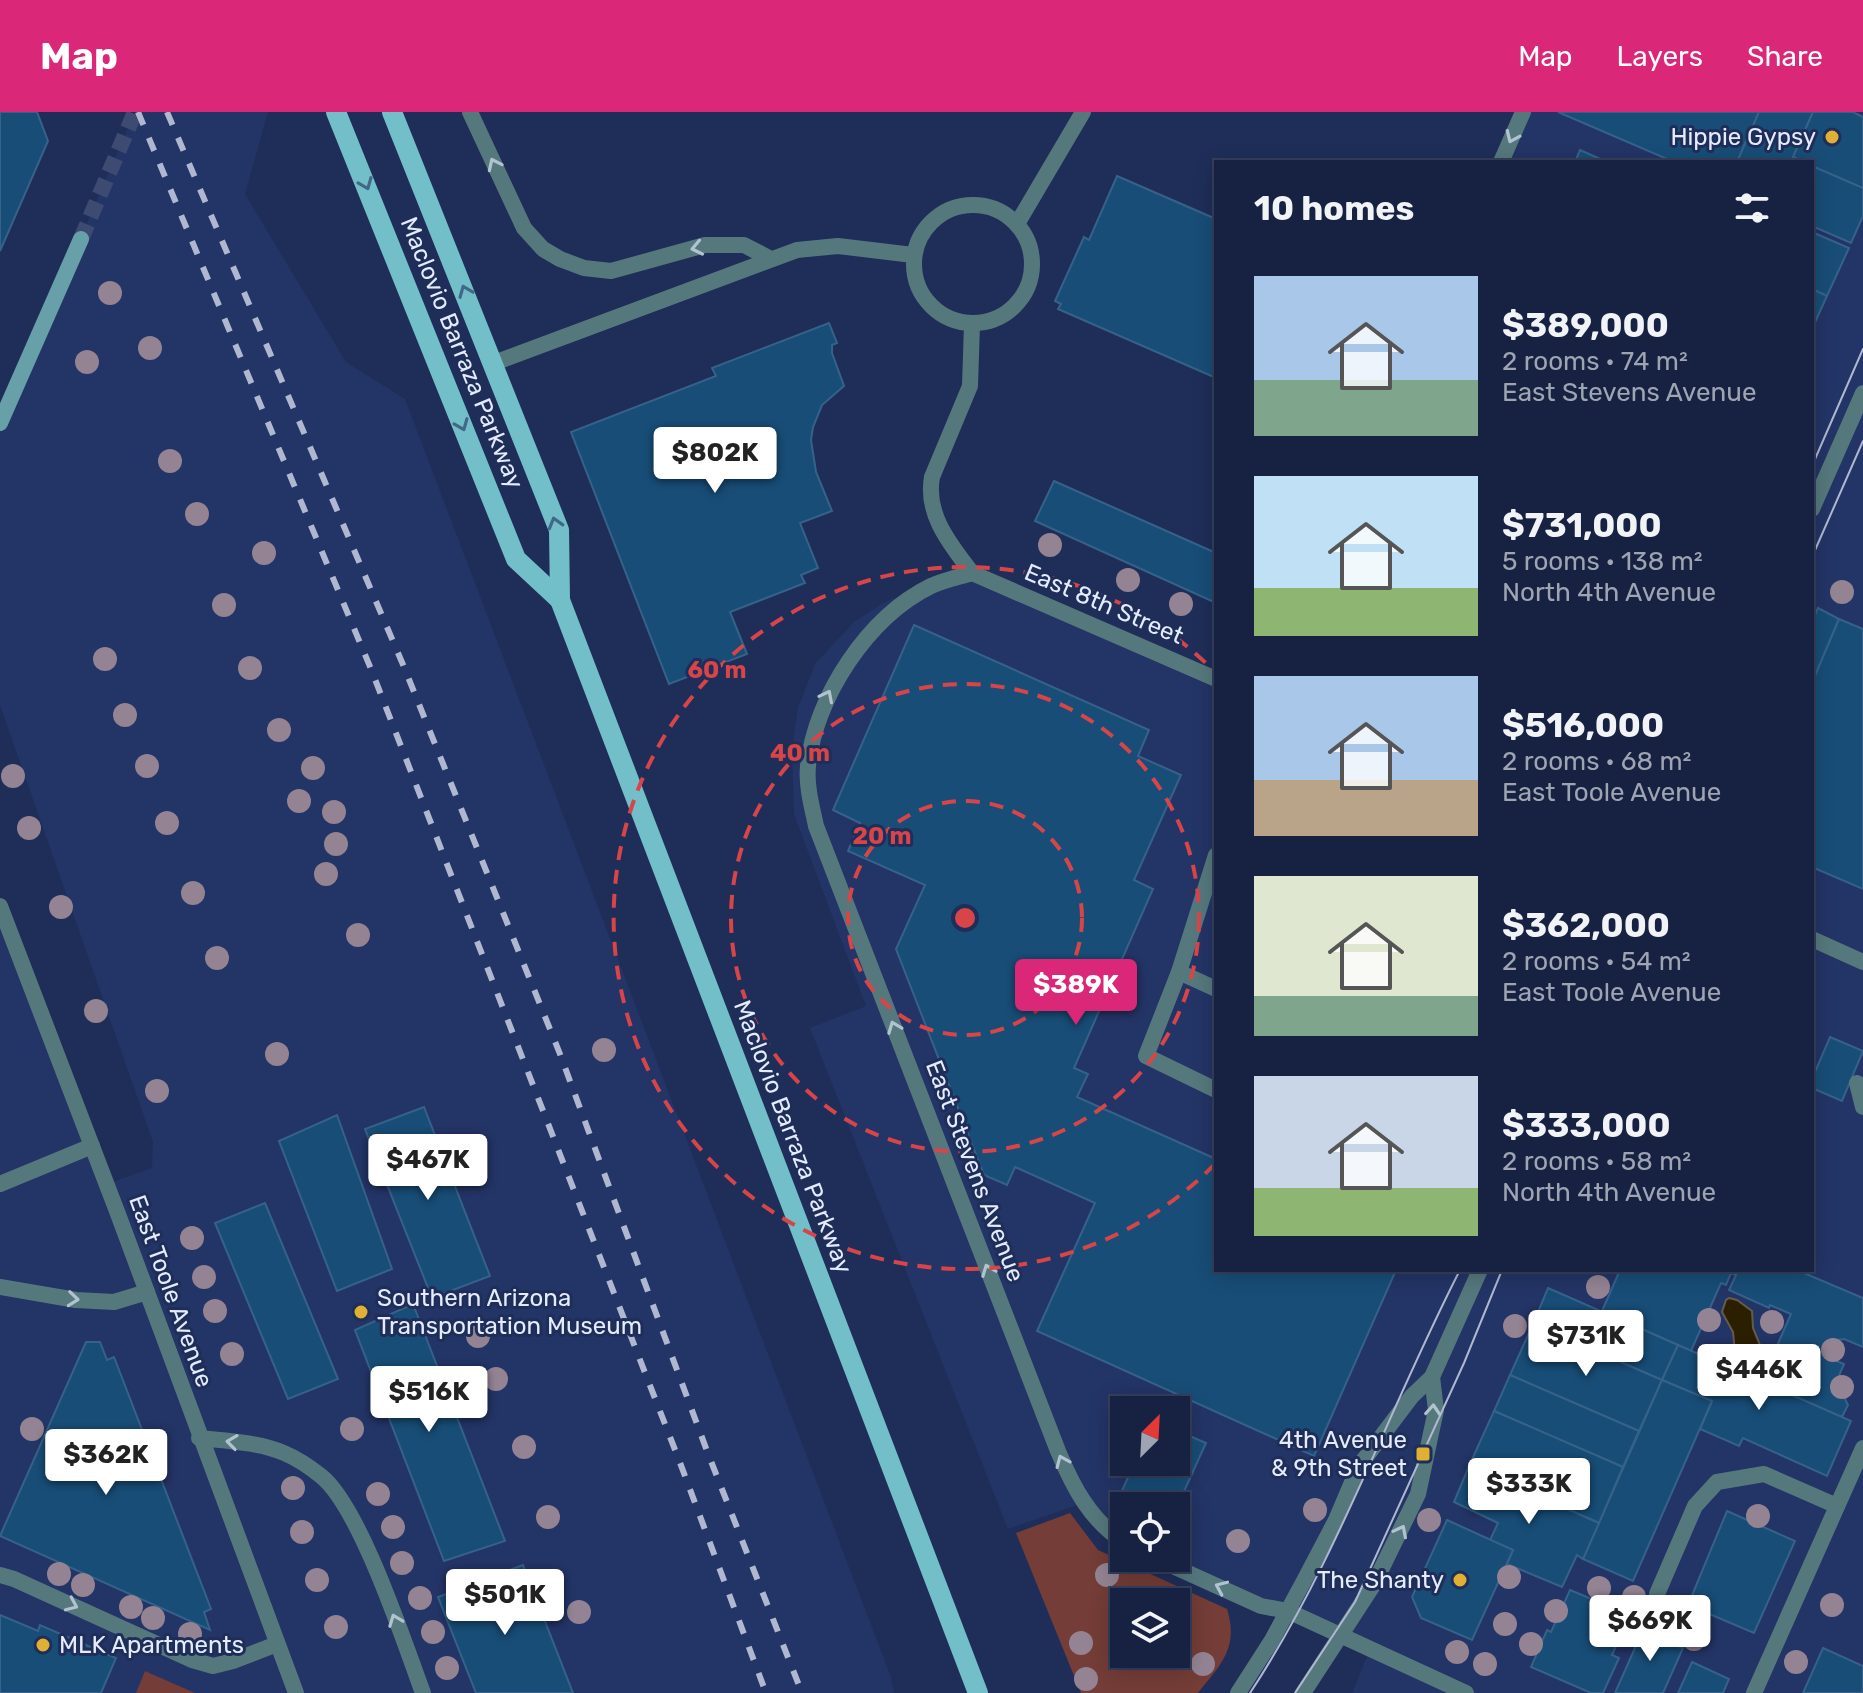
<!DOCTYPE html>
<html lang="en">
<head>
<meta charset="utf-8">
<style>
  body { margin:0; font-family:Rubik,sans-serif; background:#202a4a; color:#f1f3f6; height:100vh; display:flex; flex-direction:column; font-size:30px; white-space:nowrap }
  * { box-sizing:border-box; margin:0 }
  p { font-size:26px; color:#9ea4b2 }
  .icon { flex:none; width:44px; height:44px; fill:none; stroke:currentColor; stroke-width:2; stroke-linecap:round; stroke-linejoin:round }
  .map { position:relative; flex:1; overflow:hidden }
  .panel { position:absolute; left:1214px; top:48px; width:600px; height:1112px; display:flex; flex-direction:column; background:#172243; border-radius:0px; box-shadow:0 4px 20px #0003,0 0 0 2px #363f5c }
  .panel>* { flex:none }
  .needle { width:52px; rotate:24deg }
  .tools { position:absolute; left:1110px; top:1284px; display:grid; gap:16px }
  .tools a { display:grid; place-items:center; width:80px; height:80px; border-radius:0px; background:#172243; box-shadow:0 4px 20px #0003,0 0 0 2px #363f5c; font-size:40px }
  .price { position:absolute; translate:-50% -68px; padding:0 18px; border-radius:8px; background:#fff; color:#222; font-size:26px; line-height:52px; filter:drop-shadow(0 2px 4px #0008) }
  .price::after { content:''; position:absolute; left:50%; top:48px; width:24px; height:18px; margin-left:-12px; background:inherit; clip-path:polygon(0 0,100% 0,50% 100%) }
  .price.current { background:#db2777; color:#fff }
  ul { padding:0; list-style:none }
  li { display:flex; align-items:center; gap:24px; height:200px; padding:0 40px }
  li span { display:grid; place-items:center; flex:none; width:224px; height:160px; border-radius:0px; color:#555 }
  li>.icon { margin-inline-start:auto }
  span .icon { width:96px; height:96px; fill:#fffc; stroke-width:1 }
  li b { font-size:34px }
  h2 { display:flex; justify-content:space-between; align-items:center; height:96px; padding:0 40px; font-size:34px }
  header { display:flex; align-items:center; gap:48px; box-sizing:border-box; height:112px; padding:0 40px; background:#db2777; color:#fff }
  header strong { font-size:38px }
  nav { display:flex; gap:44px; margin-inline-start:auto; font-size:28px }
  .map>svg:first-child { display:block }
</style>
</head>
<body>
<header>
<strong>Map</strong>
<nav><a>Map</a><a>Layers</a><a>Share</a></nav>
</header>
<div class="map">
<svg width="1863" height="1581" viewBox="0 0 1863 1581">
  <rect width="100%" height="100%" fill="#1f2e59"/>
  <g fill="#233466" fill-rule="evenodd">
    <polygon points="135,0 268,0 245,82 346,250 405,287 855,1471 891,1565 894,1581 0,1581 0,794 107,1072 152,1056 153,1030 0,593 0,311"/>
    <path d="M1523,0H1863V1581H1352L1370,1537L1155,1446H1176V1394H1124V1430L1083,1391L1008,1417L810,916L866,894L794,702L792,637L798,596L815,552L854,510L883,491L908,480L972,461L1216,567V1158H1812V50H1501ZM1124,1298H1176V1350H1124Z"/>
  </g>
  <g fill="#743d37" fill-rule="evenodd">
    <path d="M1070,1401L1098,1438L1227,1497C1239,1536 1221,1552 1198,1581H1081L1016,1421ZM1124,1490H1176V1542H1124Z"/>
    <polygon points="145,1559 195,1581 136,1581"/>
  </g>
  <polygon fill="#2c1f00" stroke="#635c4c" stroke-width="2" points="1729,1186 1737,1188 1752,1199 1753,1216 1760,1233 1752,1249 1741,1246 1735,1240 1733,1220 1722,1200 1726,1188"/>
  <g fill="#184d77" stroke="#366289" stroke-width="2">
    <polygon points="0,0 37,0 48,29 0,139"/>
    <polygon points="1558,0 1759,0 1737,50 1674,50"/>
    <polygon points="1759,0 1813,0 1793,45 1795,46 1793,50 1737,50"/>
    <polygon points="1813,0 1853,0 1863,5 1863,76 1812,54 1812,50 1804,50 1793,45"/>
    <polygon points="1580,38 1607,50 1575,50"/>
    <polygon points="1812,54 1863,76 1863,104 1851,131 1812,114"/>
    <polygon points="1117,64 1216,107 1216,266 1058,197 1061,192 1055,189 1084,125 1089,128"/>
    <polygon points="1812,120 1849,136 1827,184 1812,177"/>
    <polygon points="1812,177 1827,184 1812,217"/>
    <polygon points="829,211 837,231 832,233 832,241 844,274 822,293 813,315 811,328 816,360 832,399 800,411 818,456 801,463 805,471 730,500 747,542 669,572 571,320 716,264 712,256"/>
    <polygon points="1054,369 1216,441 1216,491 1035,409"/>
    <polygon points="1818,496 1839,507 1812,571 1812,510"/>
    <polygon points="1839,507 1863,517 1863,777 1812,755 1812,571"/>
    <polygon points="914,513 1149,618 1138,644 1181,663 1134,768 1153,777 1074,956 1088,962 1077,985 1216,1047 1216,1158 1396,1158 1314,1344 1037,1219 1095,1091 1015,1055 1007,1073 984,1063 896,837 925,773 848,739 860,711 833,698"/>
    <polygon points="1830,925 1863,939 1842,989 1812,976 1812,967"/>
    <polygon points="424,995 490,1164 432,1186 365,1017"/>
    <polygon points="337,1003 392,1157 337,1179 279,1029"/>
    <polygon points="265,1091 338,1267 288,1287 215,1111"/>
    <polygon points="1620,1158 1797,1158 1863,1186 1863,1235 1844,1227 1831,1229 1824,1244 1844,1252 1832,1280 1844,1285 1848,1293 1842,1305 1754,1267 1769,1233 1776,1236 1791,1202 1770,1193 1769,1196 1729,1178 1736,1163 1731,1161 1726,1173 1721,1171 1691,1239 1602,1199"/>
    <polygon points="1548,1176 1678,1233 1662,1268 1533,1212"/>
    <polygon points="413,1192 505,1429 444,1449 355,1218"/>
    <polygon points="1533,1212 1662,1268 1639,1319 1510,1263"/>
    <polygon points="86,1230 100,1230 107,1248 114,1245 211,1497 204,1500 210,1518 0,1424"/>
    <polygon points="1678,1233 1851,1309 1827,1364 1743,1326 1739,1334 1700,1317 1712,1289 1662,1268"/>
    <polygon points="1510,1263 1639,1319 1623,1355 1494,1299"/>
    <polygon points="1662,1268 1712,1289 1633,1469 1583,1447"/>
    <polygon points="1494,1299 1623,1355 1599,1411 1469,1354"/>
    <polygon points="1176,1318 1206,1331 1176,1397 1176,1394 1146,1394 1120,1383 1135,1350 1176,1350"/>
    <polygon points="1469,1354 1599,1411 1583,1447 1577,1443 1562,1475 1507,1452 1513,1438 1490,1428 1498,1411 1454,1390"/>
    <polygon points="1727,1399 1795,1429 1754,1521 1688,1493"/>
    <polygon points="1447,1408 1513,1438 1472,1528 1421,1506 1412,1485"/>
    <polygon points="523,1453 573,1581 476,1581 438,1485"/>
    <polygon points="1570,1478 1630,1503 1612,1543 1619,1546 1603,1581 1591,1581 1531,1555 1547,1518 1551,1520"/>
    <polygon points="0,1503 38,1519 40,1513 116,1546 101,1581 0,1581"/>
    <polygon points="1646,1511 1674,1524 1671,1531 1683,1536 1663,1581 1615,1581"/>
    <polygon points="1823,1536 1863,1554 1863,1581 1803,1581"/>
    <polygon points="1692,1550 1729,1567 1723,1581 1678,1581"/>
  </g>
  <g fill="none" stroke-linecap="round" stroke-linejoin="round">
    <polyline stroke="#3d4a71" stroke-width="16" stroke-dasharray="16 8" stroke-linecap="butt" points="81,127 135,0"/>
    <g stroke="#55787d" stroke-width="16">
      <polyline points="470,0 524,116 543,137 560,147 584,156 611,159 705,133 744,133 771,147"/>
      <polyline points="1501,50 1523,0"/>
      <polyline points="1216,743 1179,860 1146,944 1216,978"/>
      <polyline points="1179,860 1216,877"/>
      <polyline points="1857,971 1863,995"/>
      <path d="M199,1326C227,1329 258,1330 284,1341C296,1346 311,1356 321,1364C360,1395 404,1530 423,1581"/>
      <polyline points="1657,1482 1695,1394 1717,1370 1764,1362 1837,1394"/>
    </g>
    <g stroke="#55787d" stroke-width="16">
      <circle cx="973" cy="152" r="59"/>
      <polyline points="1017,112 1083,0"/>
      <path d="M972,212L970,274L932,365C925,403 951,433 972,461L1216,567"/>
      <polyline points="494,251 797,138 838,134 913,143"/>
      <path d="M972,461C959,465 944,468 931,474C868,505 815,585 808,654C806,674 812,695 816,714L1058,1339C1073,1375 1090,1408 1124,1430"/>
      <polyline points="1812,827 1863,850"/>
      <polyline points="1155,1446 1261,1494 1288,1499 1466,1581"/>
      <polyline points="0,1463 14,1467 192,1548 213,1554 233,1549 277,1532"/>
      <polyline points="1754,1581 1863,1336"/>
    </g>
    <g stroke="#55787d" stroke-width="16">
      <polyline points="1812,397 1863,281"/>
      <polyline points="0,794 118,1102 296,1581"/>
      <polyline points="0,1072 92,1034"/>
      <polyline points="0,1175 76,1188 114,1190 147,1180"/>
      <polyline points="1238,1581 1272,1528 1305,1467 1336,1408 1359,1354 1412,1284 1432,1265 1480,1158"/>
      <polyline points="1303,1581 1374,1472 1418,1382 1436,1298 1432,1265"/>
    </g>
    <polyline stroke="#67a0a8" stroke-width="16" points="0,311 81,127"/>
    <g stroke="#73bfc9" stroke-width="20">
      <polyline points="336,0 516,447 560,488"/>
      <polyline points="392,0 559,418 560,488 978,1581"/>
    </g>
    <g stroke="#afb8d0" stroke-width="2">
      <polyline points="1812,354 1863,237"/>
      <polyline points="1812,445 1863,329"/>
      <path d="M1250,1581C1337,1449 1388,1298 1460,1158"/>
      <polyline points="1295,1581 1355,1490 1464,1251 1502,1158"/>
    </g>
    <g stroke="#afb8d0" stroke-width="6" stroke-dasharray="14 14" stroke-linecap="butt">
      <polyline points="138,0 371,557 679,1348 766,1581"/>
      <polyline points="167,0 404,555 560,942 707,1339 802,1581"/>
    </g>
  </g>
  <g fill="#938393">
    <circle cx="110" cy="181" r="12"/>
    <circle cx="150" cy="236" r="12"/>
    <circle cx="87" cy="250" r="12"/>
    <circle cx="170" cy="349" r="12"/>
    <circle cx="197" cy="402" r="12"/>
    <circle cx="1050" cy="433" r="12"/>
    <circle cx="264" cy="441" r="12"/>
    <circle cx="1128" cy="468" r="12"/>
    <circle cx="1842" cy="480" r="12"/>
    <circle cx="1181" cy="492" r="12"/>
    <circle cx="224" cy="493" r="12"/>
    <circle cx="105" cy="547" r="12"/>
    <circle cx="250" cy="556" r="12"/>
    <circle cx="125" cy="603" r="12"/>
    <circle cx="279" cy="618" r="12"/>
    <circle cx="147" cy="654" r="12"/>
    <circle cx="313" cy="656" r="12"/>
    <circle cx="13" cy="664" r="12"/>
    <circle cx="299" cy="689" r="12"/>
    <circle cx="334" cy="700" r="12"/>
    <circle cx="167" cy="711" r="12"/>
    <circle cx="29" cy="716" r="12"/>
    <circle cx="336" cy="732" r="12"/>
    <circle cx="326" cy="762" r="12"/>
    <circle cx="193" cy="781" r="12"/>
    <circle cx="61" cy="795" r="12"/>
    <circle cx="358" cy="823" r="12"/>
    <circle cx="217" cy="846" r="12"/>
    <circle cx="96" cy="899" r="12"/>
    <circle cx="604" cy="938" r="12"/>
    <circle cx="277" cy="942" r="12"/>
    <circle cx="157" cy="979" r="12"/>
    <circle cx="192" cy="1126" r="12"/>
    <circle cx="204" cy="1165" r="12"/>
    <circle cx="1598" cy="1175" r="12"/>
    <circle cx="215" cy="1199" r="12"/>
    <circle cx="1709" cy="1208" r="12"/>
    <circle cx="1772" cy="1210" r="12"/>
    <circle cx="1515" cy="1214" r="12"/>
    <circle cx="478" cy="1224" r="12"/>
    <circle cx="1833" cy="1238" r="12"/>
    <circle cx="232" cy="1242" r="12"/>
    <circle cx="496" cy="1267" r="12"/>
    <circle cx="1842" cy="1275" r="12"/>
    <circle cx="32" cy="1317" r="12"/>
    <circle cx="352" cy="1317" r="12"/>
    <circle cx="524" cy="1335" r="12"/>
    <circle cx="293" cy="1376" r="12"/>
    <circle cx="378" cy="1382" r="12"/>
    <circle cx="1315" cy="1398" r="12"/>
    <circle cx="1758" cy="1404" r="12"/>
    <circle cx="548" cy="1405" r="12"/>
    <circle cx="1429" cy="1408" r="12"/>
    <circle cx="393" cy="1415" r="12"/>
    <circle cx="302" cy="1420" r="12"/>
    <circle cx="1238" cy="1429" r="12"/>
    <circle cx="402" cy="1451" r="12"/>
    <circle cx="59" cy="1462" r="12"/>
    <circle cx="1107" cy="1463" r="12"/>
    <circle cx="1509" cy="1465" r="12"/>
    <circle cx="317" cy="1468" r="12"/>
    <circle cx="83" cy="1473" r="12"/>
    <circle cx="1599" cy="1476" r="12"/>
    <circle cx="1634" cy="1485" r="12"/>
    <circle cx="420" cy="1486" r="12"/>
    <circle cx="1832" cy="1493" r="12"/>
    <circle cx="131" cy="1495" r="12"/>
    <circle cx="1556" cy="1499" r="12"/>
    <circle cx="579" cy="1500" r="12"/>
    <circle cx="153" cy="1506" r="12"/>
    <circle cx="1505" cy="1512" r="12"/>
    <circle cx="336" cy="1515" r="12"/>
    <circle cx="1634" cy="1519" r="12"/>
    <circle cx="433" cy="1520" r="12"/>
    <circle cx="190" cy="1522" r="12"/>
    <circle cx="1694" cy="1527" r="12"/>
    <circle cx="1081" cy="1531" r="12"/>
    <circle cx="1531" cy="1532" r="12"/>
    <circle cx="1457" cy="1540" r="12"/>
    <circle cx="1796" cy="1550" r="12"/>
    <circle cx="1203" cy="1552" r="12"/>
    <circle cx="1485" cy="1552" r="12"/>
    <circle cx="447" cy="1556" r="12"/>
    <circle cx="1086" cy="1567" r="12"/>
  </g>
  <defs><path id="oneway-chevron" d="M-2-3.5L2.5 0L-2 3.5" fill="none" stroke-width="1.6" stroke-linecap="round" stroke-linejoin="round" transform="scale(2)"/></defs>
  <g stroke="#b2c3d0">
    <use href="#oneway-chevron" transform="translate(1512 25) rotate(114)"/>
    <use href="#oneway-chevron" transform="translate(494 52) rotate(-115)"/>
    <use href="#oneway-chevron" transform="translate(697 136) rotate(168)"/>
    <use href="#oneway-chevron" transform="translate(827 584) rotate(-63)"/>
    <use href="#oneway-chevron" transform="translate(894 915) rotate(-111)"/>
    <use href="#oneway-chevron" transform="translate(988 1158) rotate(-111)"/>
    <use href="#oneway-chevron" transform="translate(73 1187) rotate(6)"/>
    <use href="#oneway-chevron" transform="translate(1433 1298) rotate(-86)"/>
    <use href="#oneway-chevron" transform="translate(232 1330) rotate(-172)"/>
    <use href="#oneway-chevron" transform="translate(1062 1349) rotate(-113)"/>
    <use href="#oneway-chevron" transform="translate(1401 1419) rotate(-63)"/>
    <use href="#oneway-chevron" transform="translate(1221 1475) rotate(-156)"/>
    <use href="#oneway-chevron" transform="translate(72 1493) rotate(24)"/>
    <use href="#oneway-chevron" transform="translate(395 1508) rotate(-111)"/>
  </g>
  <g stroke="#416886">
    <use href="#oneway-chevron" transform="translate(366 72) rotate(68)"/>
    <use href="#oneway-chevron" transform="translate(465 179) rotate(-112)"/>
    <use href="#oneway-chevron" transform="translate(462 313) rotate(68)"/>
    <use href="#oneway-chevron" transform="translate(555 411) rotate(-106)"/>
  </g>
  <g fill="none" stroke="#d84548" stroke-width="4" stroke-dasharray="14 10">
    <circle cx="965" cy="806" r="117"/>
    <circle cx="965" cy="806" r="234"/>
    <path d="M1215 1052A351 351 0 1 1 1215 560"/>
  </g>
  <g fill="#dfb034" stroke="#1f2e59" stroke-width="3">
    <circle cx="1832" cy="25" r="8"/>
    <circle cx="361" cy="1200" r="8"/>
    <rect x="1415" y="1334" width="16" height="16" rx="4"/>
    <circle cx="1460" cy="1468" r="8"/>
    <circle cx="43" cy="1533" r="8"/>
  </g>
  <g text-anchor="middle" dominant-baseline="central" stroke-width="6" stroke-linejoin="round" paint-order="stroke">
    <g font-size="24" fill="#e4ebfc" stroke="#1f2e59" text-anchor="end">
      <text x="1816" y="25">Hippie Gypsy</text>
      <text x="377" y="1186" text-anchor="start">Southern Arizona<tspan x="377" dy="28">Transportation Museum</tspan></text>
      <text x="1407" y="1328">4th Avenue<tspan x="1407" dy="28">&amp; 9th Street</tspan></text>
      <text x="1444" y="1468">The Shanty</text>
      <text x="59" y="1533" text-anchor="start">MLK Apartments</text>
    </g>
    <g font-size="24" fill="#e4ebfc" stroke="#1f2e59">
      <text transform="translate(462 241) rotate(68)">Maclovio Barraza Parkway</text>
      <text transform="translate(1104 492) rotate(23)">East 8th Street</text>
      <text transform="translate(793 1025) rotate(69)">Maclovio Barraza Parkway</text>
      <text transform="translate(975 1059) rotate(69)">East Stevens Avenue</text>
      <text transform="translate(171 1179) rotate(70)">East Toole Avenue</text>
    </g>
  </g>
  <circle cx="965" cy="806" r="12" fill="#d84548" stroke="#1f2e59" stroke-width="4"/>
  <g font-size="24" text-anchor="middle" font-weight="bold" fill="#d84548" stroke="#1f2e59" stroke-width="6" stroke-linejoin="round" paint-order="stroke">
    <text x="717" y="566">60 m</text>
    <text x="800" y="649">40 m</text>
    <text x="882" y="732">20 m</text>
  </g>
</svg>
<div class="tools">
<a><svg class="needle" viewBox="-14 -14 28 28"><path d="M0-13l5 13h-10z" fill="#e53935"/><path d="M0 13l5-13h-10z" fill="#9ea4b2"/></svg></a>
<a><svg class="icon" aria-label="locate" viewBox="0 0 24 24"><circle cx="12" cy="12" r="6"/><path d="M12 2v4M12 18v4M2 12h4M18 12h4"/></svg></a>
<a><svg class="icon" aria-label="layers" viewBox="0 0 24 24"><path d="M12 4l9 5-9 5-9-5zM3 14l9 5 9-5"/></svg></a>
</div>
<b class="price" style="left:715px;top:383px">$802K</b>
<b class="price current" style="left:1076px;top:915px">$389K</b>
<b class="price" style="left:428px;top:1090px">$467K</b>
<b class="price" style="left:1586px;top:1266px">$731K</b>
<b class="price" style="left:1759px;top:1300px">$446K</b>
<b class="price" style="left:429px;top:1322px">$516K</b>
<b class="price" style="left:106px;top:1385px">$362K</b>
<b class="price" style="left:1529px;top:1414px">$333K</b>
<b class="price" style="left:505px;top:1525px">$501K</b>
<b class="price" style="left:1650px;top:1551px">$669K</b>
<section class="panel">
<h2>10 homes<svg class="icon" aria-label="filters" viewBox="0 0 24 24"><path d="M4 7h16M4 17h16"/><circle cx="9" cy="7" r="2"/><circle cx="15" cy="17" r="2"/></svg></h2>
<ul>
<li><span style="background:linear-gradient(#a9c7e8 65%,#7fa58c 0)"><svg class="icon" aria-label="home" viewBox="0 0 24 24"><path d="M3 11l9-7 9 7M6 9v11h12V9"/></svg></span><div><b>$389,000</b><p>2 rooms · 74 m²</p><p>East Stevens Avenue</p></div></li>
<li><span style="background:linear-gradient(#bfe0f5 70%,#8fb573 0)"><svg class="icon" aria-label="home" viewBox="0 0 24 24"><path d="M3 11l9-7 9 7M6 9v11h12V9"/></svg></span><div><b>$731,000</b><p>5 rooms · 138 m²</p><p>North 4th Avenue</p></div></li>
<li><span style="background:linear-gradient(#a9c7e8 65%,#b9a48a 0)"><svg class="icon" aria-label="home" viewBox="0 0 24 24"><path d="M3 11l9-7 9 7M6 9v11h12V9"/></svg></span><div><b>$516,000</b><p>2 rooms · 68 m²</p><p>East Toole Avenue</p></div></li>
<li><span style="background:linear-gradient(#dfe7d0 75%,#7fa58c 0)"><svg class="icon" aria-label="home" viewBox="0 0 24 24"><path d="M3 11l9-7 9 7M6 9v11h12V9"/></svg></span><div><b>$362,000</b><p>2 rooms · 54 m²</p><p>East Toole Avenue</p></div></li>
<li><span style="background:linear-gradient(#c9d6e8 70%,#8fb573 0)"><svg class="icon" aria-label="home" viewBox="0 0 24 24"><path d="M3 11l9-7 9 7M6 9v11h12V9"/></svg></span><div><b>$333,000</b><p>2 rooms · 58 m²</p><p>North 4th Avenue</p></div></li>
</ul>
</section>
</div>
</body>
</html>
